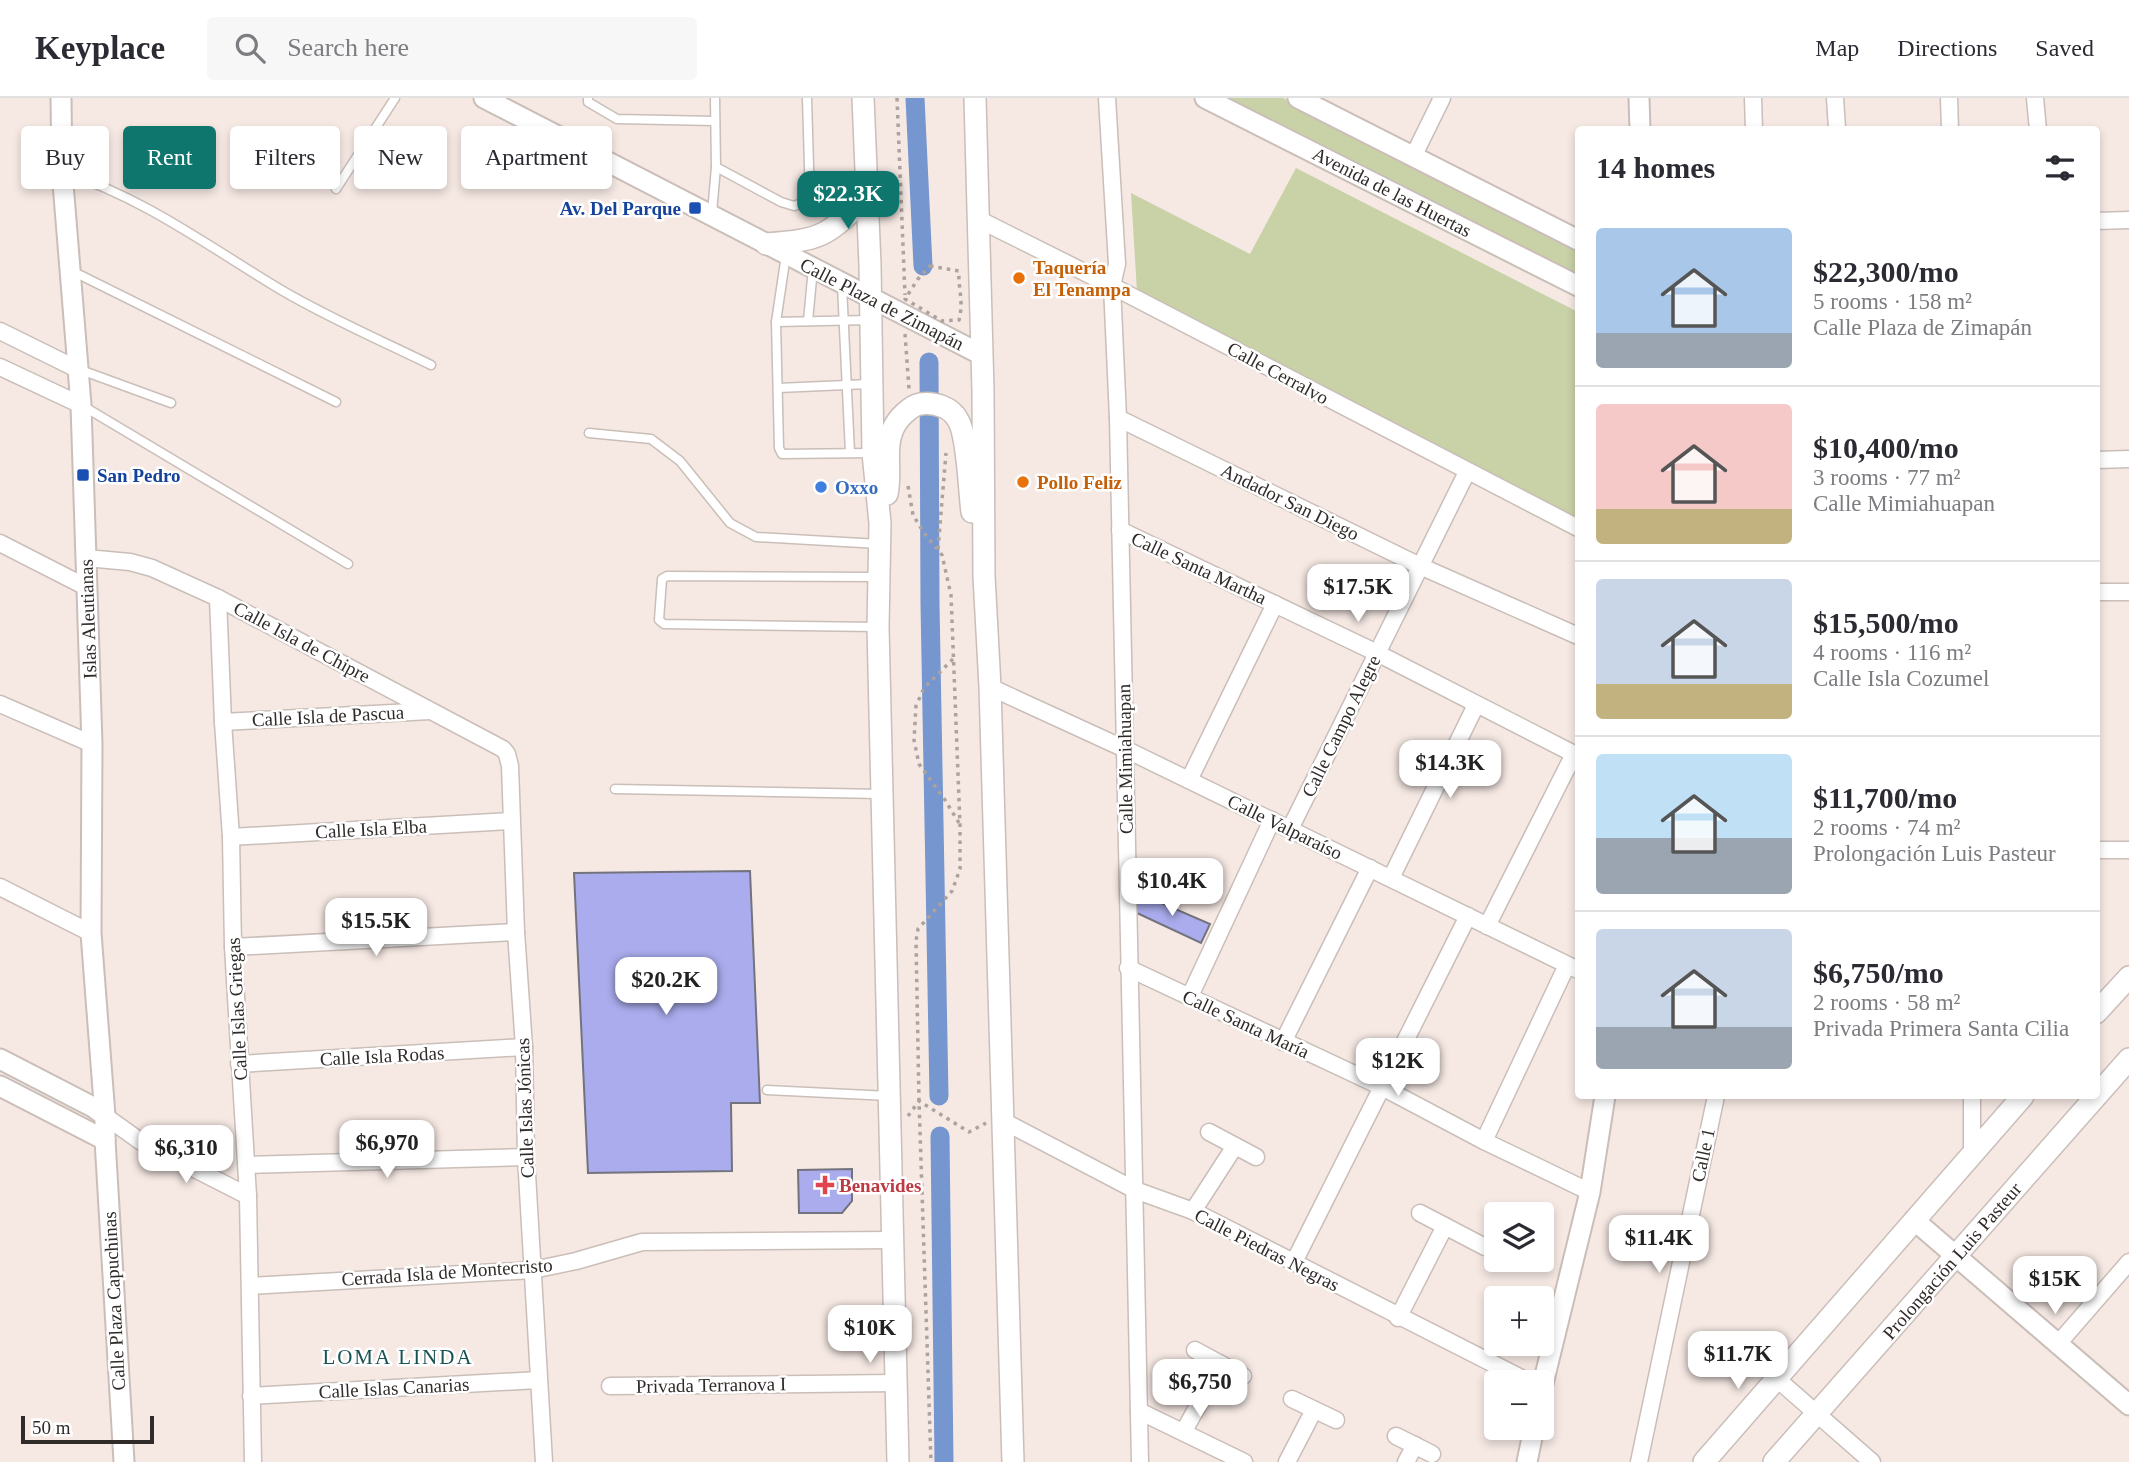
<!DOCTYPE html>
<html lang="en">
<head>
<meta charset="utf-8">
<style>
  body { margin:0; font-family:Georgia,serif; background:#f7f7f7; color:#2b2b33; height:100vh; display:flex; flex-direction:column; font-size:26px; white-space:nowrap }
  * { box-sizing:border-box; margin:0 }
  p { font-size:23px; color:#7c7c81 }
  .icon { flex:none; width:38px; height:38px; fill:none; stroke:currentColor; stroke-width:2; stroke-linecap:round; stroke-linejoin:round }
  .map { position:relative; flex:1; overflow:hidden }
  .sheet { position:absolute; left:1575px; top:28px; width:525px; height:973px; display:flex; flex-direction:column; background:#fff; border-radius:7px; box-shadow:0 4px 10px #0003 }
  .sheet>* { flex:none }
  .hud { position:absolute; left:21px; top:28px; width:665px; height:63px; display:flex; gap:14px }
  .buttons { position:absolute; left:1484px; top:1104px; display:grid; gap:14px }
  .buttons a { display:grid; place-items:center; width:70px; height:70px; border-radius:7px; background:#fff; box-shadow:0 4px 10px #0003; font-size:35px }
  .scale { position:absolute; left:21px; bottom:18px; width:133px; box-sizing:border-box; padding-left:7px; border:4px solid #302b29; border-top:0; font-size:19px; line-height:24px; white-space:nowrap; color:#302b29; -webkit-text-stroke:5px #fff; paint-order:stroke }
  .price { position:absolute; translate:-50% -60px; padding:0 16px; border-radius:14px; background:#fff; color:#222; font-size:23px; line-height:46px; filter:drop-shadow(0 2px 4px #0008) }
  .price::after { content:''; position:absolute; left:50%; top:42px; width:21px; height:16px; margin-left:-10px; background:inherit; clip-path:polygon(0 0,100% 0,50% 100%) }
  .price.active { background:#0f766e; color:#fff }
  ul { padding:0; list-style:none }
  li { display:flex; align-items:center; gap:21px; height:175px; padding:0 21px }
  li+li { border-top:2px solid #e1e1e2 }
  li span { display:grid; place-items:center; flex:none; width:196px; height:140px; border-radius:7px; color:#555 }
  li>.icon { margin-inline-start:auto }
  span .icon { width:84px; height:84px; fill:#fffc; stroke-width:1 }
  li b { font-size:30px }
  h2 { display:flex; justify-content:space-between; align-items:center; height:84px; padding:0 21px; font-size:30px }
  .tag { padding:0 24px; border-radius:7px; background:#fff; box-shadow:0 4px 10px #0003; font-size:24px; line-height:63px }
  .tag.active { background:#0f766e; color:#fff }
  header { display:flex; align-items:center; gap:42px; box-sizing:border-box; height:98px; padding:0 35px; background:#fff; border-bottom:2px solid #e1e1e2 }
  header strong { font-size:33px }
  nav { display:flex; gap:38px; margin-inline-start:auto; font-size:24px }
  .search { width:490px; height:63px; background:#f7f7f7; display:flex; align-items:center; gap:18px; box-sizing:border-box; padding:0 24px; border-radius:7px; color:#7c7c81; font-size:26px }
  .map>svg:first-child { display:block }
</style>
</head>
<body>
<header>
<strong>Keyplace</strong>
<div class="search"><svg class="icon" aria-label="search" viewBox="0 0 24 24"><circle cx="10" cy="10" r="6"/><path d="M15 15l6 6"/></svg>Search here</div>
<nav><a>Map</a><a>Directions</a><a>Saved</a></nav>
</header>
<div class="map">
<svg width="2129" height="1364" viewBox="0 0 2129 1364">
  <rect width="100%" height="100%" fill="#f6e9e4"/>
  <g fill="#c9d1a7">
    <polygon points="1226,0 1283,0 1578,149 1578,183"/>
    <polygon points="1296,70 1578,214 1578,422 1137,194 1131,95 1250,156"/>
  </g>
  <g fill="none" stroke-linecap="round" stroke-linejoin="round">
    <g stroke="#7596cf" stroke-width="19">
      <polyline points="915,0 923,168"/>
      <polyline points="929,264 930,506 939,998"/>
      <polyline points="940,1038 944,1364"/>
    </g>
  </g>
  <g fill="#aaaced" stroke="#73737e" stroke-width="2">
    <polygon points="750,773 760,1005 731,1005 732,1073 588,1075 574,775"/>
    <polygon points="1136,794 1210,826 1201,845 1137,815"/>
    <polygon points="852,1071 852,1103 842,1115 799,1115 798,1072"/>
  </g>
  <g fill="none" stroke-linecap="round" stroke-linejoin="round">
    <g stroke="#cabeb9" stroke-width="11">
      <g id="service">
        <polyline points="588,0 588,4 617,21 715,23"/>
        <polyline points="716,69 781,104 794,108 810,102 807,0"/>
        <path d="M63,74C143,99 211,150 283,193C331,221 382,243 431,267"/>
        <polyline points="336,91 395,0"/>
        <polyline points="712,115 716,69 715,0"/>
        <polyline points="786,157 776,224 779,350 782,356 872,355"/>
        <polyline points="72,173 336,304"/>
        <polyline points="842,188 850,355"/>
        <polyline points="808,223 813,170"/>
        <polyline points="776,224 870,222"/>
        <polyline points="78,271 171,305"/>
        <polyline points="778,290 869,286"/>
        <polyline points="83,308 348,466"/>
        <polyline points="589,335 651,341 680,363 730,425 756,439 879,446"/>
        <polyline points="876,529 664,526 659,522 662,481 667,478 877,479"/>
        <polyline points="615,691 881,696"/>
        <polyline points="767,992 889,998"/>
      </g>
    </g>
    <g stroke="#cabeb9" stroke-width="19">
      <g id="minor">
        <polyline points="1107,0 1117,166 1112,188 1118,320 1140,1364"/>
        <polyline points="1753,0 1754,32"/>
        <polyline points="1835,0 1837,30"/>
        <polyline points="1949,0 1950,32"/>
        <polyline points="2035,0 2038,32"/>
        <polyline points="1413,59 1442,0"/>
        <polyline points="978,121 1112,188 1578,430"/>
        <polyline points="2096,123 2129,122"/>
        <polyline points="0,233 77,271"/>
        <polyline points="0,269 81,307"/>
        <polyline points="1118,320 1420,468 1578,538"/>
        <polyline points="2096,362 2129,361"/>
        <polyline points="1120,432 1377,555 1578,658"/>
        <polyline points="0,445 86,489"/>
        <polyline points="86,460 130,464 152,470 218,500 503,651 507,656 510,668 516,834 524,949 526,1059 544,1364"/>
        <polyline points="2096,494 2129,494"/>
        <polyline points="218,500 223,624 231,739 233,849 248,1098 253,1364"/>
        <polyline points="990,589 1125,651 1578,872"/>
        <polyline points="0,606 92,646"/>
        <polyline points="223,624 430,613"/>
        <polyline points="1189,682 1275,506"/>
        <polyline points="1290,731 1467,374"/>
        <polyline points="231,739 511,723"/>
        <polyline points="2096,752 2129,752"/>
        <polyline points="1391,780 1476,607"/>
        <polyline points="0,789 91,835"/>
        <polyline points="1487,828 1574,656"/>
        <polyline points="233,849 516,834"/>
        <polyline points="1128,870 1382,989 1484,1043 1590,1094"/>
        <polyline points="1190,898 1272,722"/>
        <polyline points="1283,944 1370,770"/>
        <polyline points="239,966 524,949"/>
        <polyline points="105,1018 140,1043 248,1098"/>
        <polyline points="1003,1023 1135,1092 1193,1113 1529,1284"/>
        <polyline points="1209,1034 1256,1059"/>
        <polyline points="1484,1043 1567,867"/>
        <polyline points="1972,1055 1972,998"/>
        <polyline points="247,1067 526,1059"/>
        <polyline points="1193,1113 1235,1048"/>
        <polyline points="1420,1115 1485,1149"/>
        <polyline points="1294,1164 1468,818"/>
        <polyline points="251,1188 533,1172 576,1163 642,1144 892,1142"/>
        <polyline points="1398,1220 1445,1128"/>
        <polyline points="2057,1247 2129,1164"/>
        <polyline points="1195,1252 1243,1278"/>
        <polyline points="1776,1280 1872,1364"/>
        <polyline points="610,1288 896,1285"/>
        <polyline points="251,1298 538,1282"/>
        <polyline points="1292,1301 1336,1322"/>
        <polyline points="1139,1313 1244,1364"/>
        <polyline points="1184,1333 1221,1266"/>
        <polyline points="1396,1338 1432,1356"/>
        <polyline points="1287,1364 1314,1312"/>
        <polyline points="1406,1364 1415,1347"/>
        <polyline points="1639,1364 1716,998"/>
      </g>
    </g>
    <g stroke="#cabeb9" stroke-width="23">
      <g id="tertiary">
        <polyline points="61,0 62,73 81,307 92,646 91,835 105,1018 105,1042 124,1364"/>
        <polyline points="484,0 982,257"/>
        <polyline points="1205,0 1578,188"/>
        <polyline points="1298,0 1578,142"/>
        <polyline points="1639,0 1640,32"/>
        <polyline points="0,961 93,1009 105,1018"/>
        <polyline points="0,988 105,1042"/>
        <polyline points="1914,1122 2129,1307"/>
        <polyline points="1542,1290 1590,1094 1605,998"/>
        <polyline points="1527,1364 1534,1330"/>
      </g>
    </g>
    <g stroke="#cabeb9" stroke-width="24">
      <g id="secondary">
        <polyline points="863,0 870,167 873,355 880,425 878,529 898,1364"/>
        <polyline points="975,0 983,293 984,478 990,589 1013,1364"/>
        <path d="M766,146C823,142 827,138 867,98"/>
        <path d="M887,396C892,375 884,350 893,331C897,321 910,308 920,306C935,304 951,309 958,322C968,338 969,393 972,414"/>
        <polyline points="2096,915 2129,879"/>
        <polyline points="1704,1364 2023,998"/>
        <polyline points="1774,1364 2129,961"/>
      </g>
    </g>
    <g stroke="#aca29e" stroke-width="3.5" stroke-dasharray="3.5 5" stroke-linecap="butt">
      <polyline points="897,0 905,197"/>
      <path d="M930,168L959,173C958,192 964,202 959,222L942,223L905,201L918,181Z"/>
      <polyline points="905,236 909,291"/>
      <polyline points="908,388 913,417 924,435 942,457 951,497 960,727 960,771 952,793 918,831 916,843 919,1003 931,1364"/>
      <polyline points="938,451 946,355"/>
      <polyline points="953,561 924,590 916,608 914,642 919,666 945,702 959,725"/>
      <polyline points="908,1018 919,1003 969,1034 986,1025"/>
    </g>
    <use href="#service" stroke="#fff" stroke-width="8"/>
    <use href="#minor" stroke="#fff" stroke-width="16"/>
    <use href="#tertiary" stroke="#fff" stroke-width="19"/>
    <use href="#secondary" stroke="#fff" stroke-width="21"/>
  </g>
  <g fill="#1a4fb4" stroke="#fff" stroke-width="2.5">
    <rect x="688" y="103" width="14" height="14" rx="3.5"/>
    <rect x="76" y="370" width="14" height="14" rx="3.5"/>
  </g>
  <g fill="#e8710a" stroke="#fff" stroke-width="2.5">
    <circle cx="1019" cy="180" r="7"/>
    <circle cx="1023" cy="384" r="7"/>
  </g>
  <circle fill="#3f7fe0" stroke="#fff" stroke-width="2.5" cx="821" cy="389" r="7"/>
  <path fill="#e0444e" stroke="#fff" stroke-width="2.5" d="M821.5 1076.5h7v7h7v7h-7v7h-7v-7h-7v-7h7z"/>
  <g text-anchor="middle" dominant-baseline="central" stroke-width="5" stroke-linejoin="round" paint-order="stroke">
    <g font-size="19" fill="#302b29" stroke="#fff">
      <text transform="translate(1392 94) rotate(27)">Avenida de las Huertas</text>
      <text transform="translate(882 206) rotate(27)">Calle Plaza de Zimapán</text>
      <text transform="translate(1278 275) rotate(28)">Calle Cerralvo</text>
      <text transform="translate(1290 404) rotate(26)">Andador San Diego</text>
      <text transform="translate(1199 470) rotate(25)">Calle Santa Martha</text>
      <text transform="translate(88 521) rotate(-92)">Islas Aleutianas</text>
      <text transform="translate(302 544) rotate(28)">Calle Isla de Chipre</text>
      <text transform="translate(328 618) rotate(-3)">Calle Isla de Pascua</text>
      <text transform="translate(1341 628) rotate(-64)">Calle Campo Alegre</text>
      <text transform="translate(1125 661) rotate(-91)">Calle Mimiahuapan</text>
      <text transform="translate(1285 729) rotate(26)">Calle Valparaíso</text>
      <text transform="translate(371 731) rotate(-3)">Calle Isla Elba</text>
      <text transform="translate(237 911) rotate(-93)">Calle Islas Griegas</text>
      <text transform="translate(1246 926) rotate(25)">Calle Santa María</text>
      <text transform="translate(382 958) rotate(-3)">Calle Isla Rodas</text>
      <text transform="translate(525 1010) rotate(-92)">Calle Islas Jónicas</text>
      <text transform="translate(1703 1057) rotate(-78)">Calle 1</text>
      <text transform="translate(1267 1152) rotate(27)">Calle Piedras Negras</text>
      <text transform="translate(1952 1163) rotate(-49)">Prolongación Luis Pasteur</text>
      <text transform="translate(447 1174) rotate(-4)">Cerrada Isla de Montecristo</text>
      <text transform="translate(114 1203) rotate(-93)">Calle Plaza Capuchinas</text>
      <text transform="translate(711 1287) rotate(-1)">Privada Terranova I</text>
      <text transform="translate(394 1290) rotate(-3)">Calle Islas Canarias</text>
    </g>
    <g font-size="19" font-weight="bold" fill="#164399" stroke="#fff" text-anchor="end">
      <text x="681" y="110">Av. Del Parque</text>
      <text x="97" y="377" text-anchor="start">San Pedro</text>
    </g>
    <g font-size="19" font-weight="bold" fill="#c56008" stroke="#fff" text-anchor="start">
      <text x="1033" y="169">Taquería<tspan x="1033" dy="22">El Tenampa</tspan></text>
      <text x="1037" y="384">Pollo Feliz</text>
    </g>
    <g font-size="19" font-weight="bold" fill="#366cbe" stroke="#fff" text-anchor="start">
      <text x="835" y="389">Oxxo</text>
    </g>
    <g font-size="19" font-weight="bold" fill="#be3a42" stroke="#fff" text-anchor="start">
      <text x="839" y="1087">Benavides</text>
    </g>
    <g font-size="21" letter-spacing="2" fill="#175352" stroke="#fff">
      <text x="398" y="1259">LOMA LINDA</text>
    </g>
  </g>
</svg>
<div class="buttons">
<a><svg class="icon" aria-label="layers" viewBox="0 0 24 24"><path d="M12 4l9 5-9 5-9-5zM3 14l9 5 9-5"/></svg></a>
<a>+</a>
<a>−</a>
</div>
<div class="scale">50 m</div>
<b class="price active" style="left:848px;top:133px">$22.3K</b>
<b class="price" style="left:1358px;top:526px">$17.5K</b>
<b class="price" style="left:1450px;top:702px">$14.3K</b>
<b class="price" style="left:1172px;top:820px">$10.4K</b>
<b class="price" style="left:376px;top:860px">$15.5K</b>
<b class="price" style="left:666px;top:919px">$20.2K</b>
<b class="price" style="left:1398px;top:1000px">$12K</b>
<b class="price" style="left:387px;top:1082px">$6,970</b>
<b class="price" style="left:186px;top:1087px">$6,310</b>
<b class="price" style="left:1659px;top:1177px">$11.4K</b>
<b class="price" style="left:2055px;top:1218px">$15K</b>
<b class="price" style="left:870px;top:1267px">$10K</b>
<b class="price" style="left:1738px;top:1293px">$11.7K</b>
<b class="price" style="left:1200px;top:1321px">$6,750</b>
<div class="hud">
<a class="tag">Buy</a>
<a class="tag active">Rent</a>
<a class="tag">Filters</a>
<a class="tag">New</a>
<a class="tag">Apartment</a>
</div>
<section class="sheet">
<h2>14 homes<svg class="icon" aria-label="filters" viewBox="0 0 24 24"><path d="M4 7h16M4 17h16"/><circle cx="9" cy="7" r="2"/><circle cx="15" cy="17" r="2"/></svg></h2>
<ul>
<li><span style="background:linear-gradient(#a9c7e8 75%,#9aa5b1 0)"><svg class="icon" aria-label="home" viewBox="0 0 24 24"><path d="M3 11l9-7 9 7M6 9v11h12V9"/></svg></span><div><b>$22,300/mo</b><p>5 rooms · 158 m²</p><p>Calle Plaza de Zimapán</p></div></li>
<li><span style="background:linear-gradient(#f6c9c9 75%,#c2b280 0)"><svg class="icon" aria-label="home" viewBox="0 0 24 24"><path d="M3 11l9-7 9 7M6 9v11h12V9"/></svg></span><div><b>$10,400/mo</b><p>3 rooms · 77 m²</p><p>Calle Mimiahuapan</p></div></li>
<li><span style="background:linear-gradient(#c9d6e8 75%,#c2b280 0)"><svg class="icon" aria-label="home" viewBox="0 0 24 24"><path d="M3 11l9-7 9 7M6 9v11h12V9"/></svg></span><div><b>$15,500/mo</b><p>4 rooms · 116 m²</p><p>Calle Isla Cozumel</p></div></li>
<li><span style="background:linear-gradient(#bfe0f5 60%,#9aa5b1 0)"><svg class="icon" aria-label="home" viewBox="0 0 24 24"><path d="M3 11l9-7 9 7M6 9v11h12V9"/></svg></span><div><b>$11,700/mo</b><p>2 rooms · 74 m²</p><p>Prolongación Luis Pasteur</p></div></li>
<li><span style="background:linear-gradient(#c9d6e8 70%,#9aa5b1 0)"><svg class="icon" aria-label="home" viewBox="0 0 24 24"><path d="M3 11l9-7 9 7M6 9v11h12V9"/></svg></span><div><b>$6,750/mo</b><p>2 rooms · 58 m²</p><p>Privada Primera Santa Cilia</p></div></li>
</ul>
</section>
</div>
</body>
</html>
